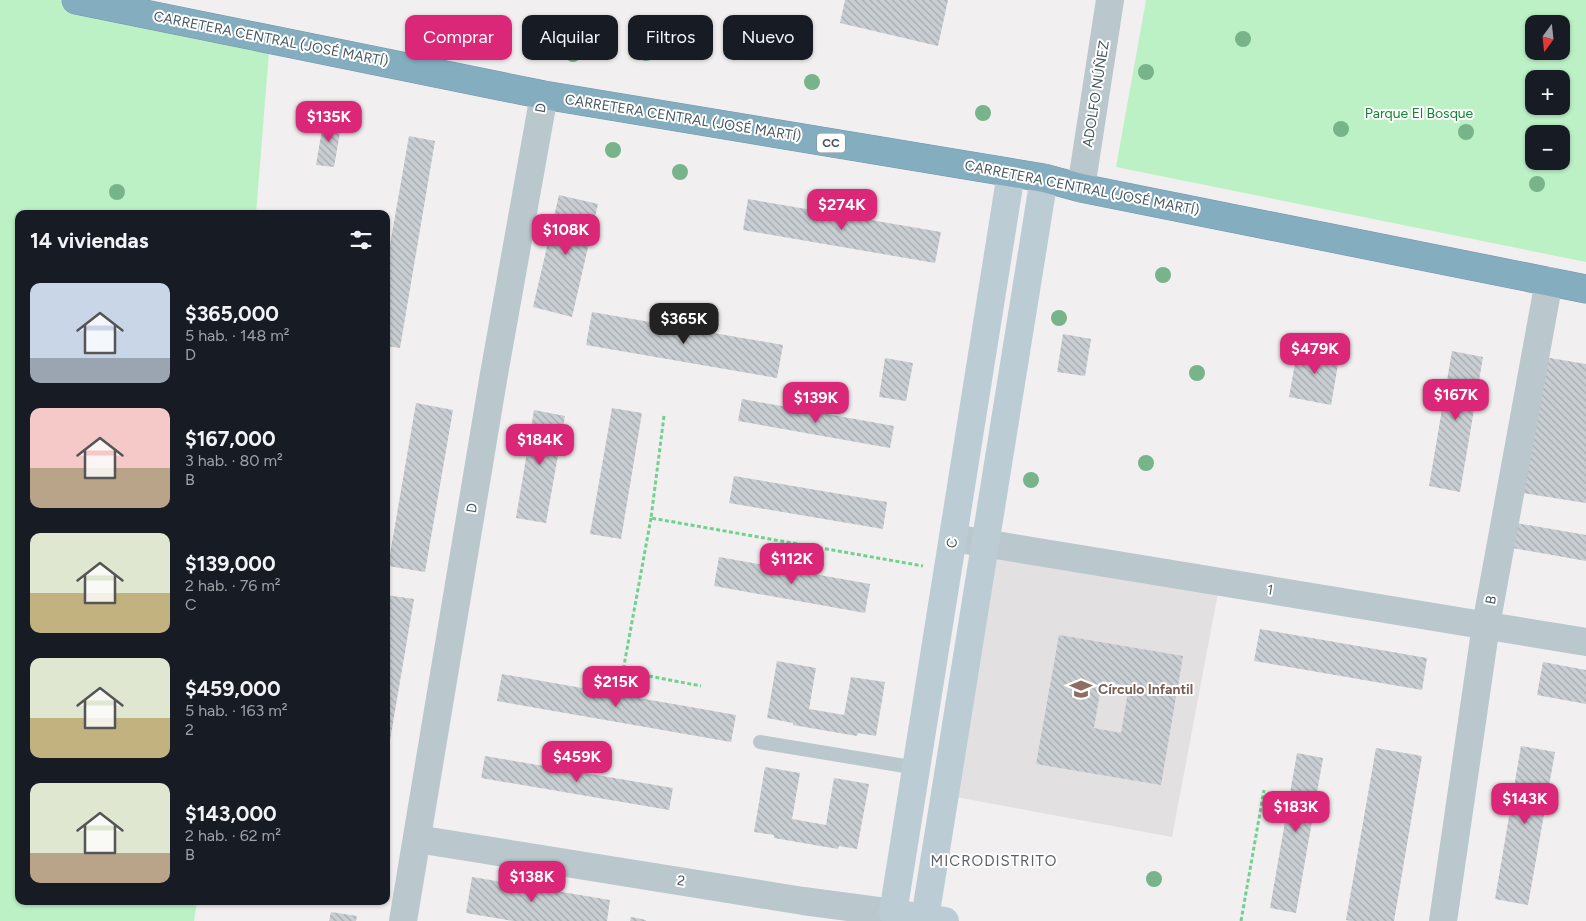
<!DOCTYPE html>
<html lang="es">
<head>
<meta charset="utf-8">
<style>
  body { margin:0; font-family:Figtree,sans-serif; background:#20242c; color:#f1f3f6; height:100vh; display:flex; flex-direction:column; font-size:19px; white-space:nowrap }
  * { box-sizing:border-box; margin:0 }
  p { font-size:16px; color:#9ea1a6 }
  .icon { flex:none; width:28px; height:28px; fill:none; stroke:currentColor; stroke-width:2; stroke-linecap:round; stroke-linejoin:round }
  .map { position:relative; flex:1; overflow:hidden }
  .sheet { position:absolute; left:15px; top:210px; width:375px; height:695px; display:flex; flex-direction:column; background:#171b24; border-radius:10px; box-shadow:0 1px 4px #0004 }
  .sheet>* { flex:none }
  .top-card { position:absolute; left:405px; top:15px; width:475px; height:45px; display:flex; gap:10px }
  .needle { width:32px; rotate:195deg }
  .tools { position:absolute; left:1525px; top:15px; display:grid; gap:10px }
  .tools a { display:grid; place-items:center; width:45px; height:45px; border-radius:10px; background:#171b24; box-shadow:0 1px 4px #0004; font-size:25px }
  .price { position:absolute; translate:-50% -42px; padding:0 11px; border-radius:10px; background:#db2777; color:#fff; font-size:16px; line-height:32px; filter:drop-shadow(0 1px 2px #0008) }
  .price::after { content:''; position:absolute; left:50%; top:30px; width:15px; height:11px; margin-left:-8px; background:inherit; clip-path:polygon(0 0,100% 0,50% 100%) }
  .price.active { background:#222; color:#fff }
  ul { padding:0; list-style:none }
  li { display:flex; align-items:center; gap:15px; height:125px; padding:0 15px }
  li span { display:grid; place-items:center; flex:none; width:140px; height:100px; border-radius:10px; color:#555 }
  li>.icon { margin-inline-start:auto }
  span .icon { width:60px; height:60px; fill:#fffc; stroke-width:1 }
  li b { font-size:21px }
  h2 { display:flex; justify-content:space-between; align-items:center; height:60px; padding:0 15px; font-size:21px }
  .chip { padding:0 18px; border-radius:10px; background:#171b24; box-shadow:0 1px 4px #0004; font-size:18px; line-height:45px }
  .chip.active { background:#db2777; color:#fff }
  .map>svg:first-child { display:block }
</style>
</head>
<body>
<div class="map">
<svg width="1586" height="921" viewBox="0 0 1586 921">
  <defs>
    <pattern id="building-back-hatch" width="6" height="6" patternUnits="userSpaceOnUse" patternTransform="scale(1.25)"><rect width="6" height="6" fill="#c9ced2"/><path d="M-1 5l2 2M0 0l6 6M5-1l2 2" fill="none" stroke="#a5aaae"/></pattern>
  </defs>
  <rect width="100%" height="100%" fill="#f2eff0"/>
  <polygon fill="#e3e0e2" points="985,544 1220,582 1172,837 945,795"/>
  <g fill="#bcf1c6" fill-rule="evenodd">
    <polygon points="0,0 58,0 270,40 256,214 19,214 19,901 197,901 194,921 0,921"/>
    <path d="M1146,0H1586V262L1116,167ZM1534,24H1561V51H1534ZM1534,79H1561V106H1534ZM1534,134H1561V161H1534Z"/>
  </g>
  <g fill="url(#building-back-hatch)" fill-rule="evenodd">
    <polygon points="845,0 948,0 938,46 840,23"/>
    <polygon points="324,118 342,121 334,167 316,165"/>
    <polygon points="409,136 435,141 400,348 386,346 386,268"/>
    <polygon points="559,195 598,204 572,317 533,307"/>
    <polygon points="748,199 941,232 935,263 743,230"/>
    <polygon points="592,312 783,345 777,378 586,345"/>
    <polygon points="1063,334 1091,339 1085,376 1057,372"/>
    <polygon points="1298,346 1340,353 1331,405 1289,397"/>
    <polygon points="1452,351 1483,357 1460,492 1429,486"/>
    <polygon points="1544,357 1586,364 1586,503 1522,493"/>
    <polygon points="885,358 913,363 906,401 879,397"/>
    <polygon points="742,399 894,426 890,448 738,421"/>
    <polygon points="416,403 453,410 425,572 388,566"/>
    <polygon points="612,408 642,413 621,539 590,534"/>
    <polygon points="534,410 565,416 546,523 516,518"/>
    <polygon points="734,476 887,502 883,529 729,503"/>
    <polygon points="1516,523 1586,535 1586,561 1512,548"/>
    <polygon points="719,557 870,584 865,613 714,586"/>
    <polygon points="386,595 414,599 387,758 386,758"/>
    <polygon points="1260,629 1427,658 1422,690 1254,661"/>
    <path d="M1059,635L1183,656L1161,785L1036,764ZM1102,681L1129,686L1121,733L1094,728Z"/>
    <polygon points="777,661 816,668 809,709 844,715 851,677 885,682 876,736 858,733 857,736 793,725 793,723 767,718"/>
    <polygon points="1543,662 1586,670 1586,704 1537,695"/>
    <polygon points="502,674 736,715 731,742 497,701"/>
    <polygon points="1521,746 1555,752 1528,905 1495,899"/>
    <polygon points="1376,748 1422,756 1394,921 1351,921 1346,920"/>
    <polygon points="1297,753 1323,758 1296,913 1270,908"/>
    <polygon points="485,756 673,788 669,810 481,778"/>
    <polygon points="765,767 800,773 792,819 826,825 834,778 869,784 857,849 839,846 838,849 774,838 774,835 754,832"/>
    <polygon points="472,877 610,900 607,921 513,921 466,913"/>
    <polygon points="331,912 357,916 356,921 329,921"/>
    <polygon points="631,917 646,920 646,921 630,921"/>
  </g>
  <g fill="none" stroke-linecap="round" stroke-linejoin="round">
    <g stroke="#7098ac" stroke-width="29">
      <polyline id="highway" points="76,0 544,95 1044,178 1081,188 1586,289"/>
    </g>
    <g stroke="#72d190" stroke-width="3" stroke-dasharray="4 2.5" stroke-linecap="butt">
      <polyline points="664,416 651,518 923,566"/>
      <polyline points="651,518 623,671 701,686"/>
      <polyline points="1241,921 1264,790"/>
    </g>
    <polyline stroke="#bac7cd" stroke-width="14" points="760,742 917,768"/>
    <g stroke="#bac7cd" stroke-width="28">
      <polyline points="1081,188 1110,0"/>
      <polyline points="953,538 1586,642"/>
      <polyline points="417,839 803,901 893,913"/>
      <polyline points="403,921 494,374 544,95"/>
      <polyline points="1443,921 1486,625 1549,281"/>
    </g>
    <g stroke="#bcccd4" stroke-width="28">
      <polyline points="925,918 1044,178"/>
      <polyline points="945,921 893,913 1011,173"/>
    </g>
    <use href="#highway" stroke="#85adc0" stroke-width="28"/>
  </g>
  <g fill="#77b489">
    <circle cx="1243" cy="39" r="8"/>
    <circle cx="646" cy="53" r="8"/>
    <circle cx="573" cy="54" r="8"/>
    <circle cx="1146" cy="72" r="8"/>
    <circle cx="812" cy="82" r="8"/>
    <circle cx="983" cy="113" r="8"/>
    <circle cx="1341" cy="129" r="8"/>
    <circle cx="1466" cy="132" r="8"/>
    <circle cx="613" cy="150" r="8"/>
    <circle cx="680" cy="172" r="8"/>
    <circle cx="1537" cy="184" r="8"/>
    <circle cx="117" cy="192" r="8"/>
    <circle cx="1163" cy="275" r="8"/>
    <circle cx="1059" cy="318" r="8"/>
    <circle cx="1197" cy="373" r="8"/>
    <circle cx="1146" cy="463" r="8"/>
    <circle cx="1031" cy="480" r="8"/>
    <circle cx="1154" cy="879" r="8"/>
  </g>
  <defs>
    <g id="school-bare" transform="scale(1.725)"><path d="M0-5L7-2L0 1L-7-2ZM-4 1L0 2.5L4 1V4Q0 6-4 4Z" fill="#8d6e63" stroke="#fff" stroke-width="2.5" paint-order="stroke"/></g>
  </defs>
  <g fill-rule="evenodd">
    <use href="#school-bare" x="1081" y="689"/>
  </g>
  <g text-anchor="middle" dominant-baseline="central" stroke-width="4" stroke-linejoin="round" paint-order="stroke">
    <rect fill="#fff" stroke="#7e898e" stroke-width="1" x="817" y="133.5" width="28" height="19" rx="4"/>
    <g font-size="12" font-weight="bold" fill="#46575e">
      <text x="831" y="143">CC</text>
    </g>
    <g font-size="14" fill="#46575e" stroke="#fff">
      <text transform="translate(271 39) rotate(11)">CARRETERA CENTRAL (JOSÉ MARTÍ)</text>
      <text transform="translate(1096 94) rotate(-81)">ADOLFO NÚÑEZ</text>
      <text transform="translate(541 108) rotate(-80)">D</text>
      <text transform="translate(683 118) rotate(9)">CARRETERA CENTRAL (JOSÉ MARTÍ)</text>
      <text transform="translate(1082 188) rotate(11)">CARRETERA CENTRAL (JOSÉ MARTÍ)</text>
      <text transform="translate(472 508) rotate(-81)">D</text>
      <text transform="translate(952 543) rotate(-81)">C</text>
      <text transform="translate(1270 590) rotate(9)">1</text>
      <text transform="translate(1491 600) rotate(-80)">B</text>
      <text transform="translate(681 881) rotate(9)">2</text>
    </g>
    <g font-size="14" fill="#138335" stroke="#fff">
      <text x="1419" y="113">Parque El Bosque</text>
    </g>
    <g font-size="14" font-weight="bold" fill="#785e54" stroke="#fff" text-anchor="start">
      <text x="1098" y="689">Círculo Infantil</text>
    </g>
    <g font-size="15" letter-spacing="1" fill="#5b6165" stroke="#fff">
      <text x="994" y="861">MICRODISTRITO</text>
    </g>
  </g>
</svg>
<div class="tools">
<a><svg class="needle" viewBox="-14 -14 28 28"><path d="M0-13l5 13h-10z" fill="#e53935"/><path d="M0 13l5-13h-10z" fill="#9ea1a6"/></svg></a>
<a>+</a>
<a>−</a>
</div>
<b class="price" style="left:329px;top:143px">$135K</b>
<b class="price" style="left:842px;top:231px">$274K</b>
<b class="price" style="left:566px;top:256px">$108K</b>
<b class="price active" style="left:684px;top:345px">$365K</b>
<b class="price" style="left:1315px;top:375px">$479K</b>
<b class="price" style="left:1456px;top:421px">$167K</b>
<b class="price" style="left:816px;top:424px">$139K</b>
<b class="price" style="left:540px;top:466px">$184K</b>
<b class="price" style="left:792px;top:585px">$112K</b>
<b class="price" style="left:616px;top:708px">$215K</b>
<b class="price" style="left:577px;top:783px">$459K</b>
<b class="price" style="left:1525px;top:825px">$143K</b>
<b class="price" style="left:1296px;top:833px">$183K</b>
<b class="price" style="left:532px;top:903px">$138K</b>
<div class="top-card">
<a class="chip active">Comprar</a>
<a class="chip">Alquilar</a>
<a class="chip">Filtros</a>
<a class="chip">Nuevo</a>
</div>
<section class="sheet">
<h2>14 viviendas<svg class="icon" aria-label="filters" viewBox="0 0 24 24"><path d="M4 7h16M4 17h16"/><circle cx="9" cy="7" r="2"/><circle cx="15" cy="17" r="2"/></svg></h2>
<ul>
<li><span style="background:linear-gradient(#c9d6e8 75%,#9aa5b1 0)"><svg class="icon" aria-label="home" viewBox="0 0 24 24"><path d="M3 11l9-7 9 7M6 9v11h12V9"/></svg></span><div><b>$365,000</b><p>5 hab. · 148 m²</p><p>D</p></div></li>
<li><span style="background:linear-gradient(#f6c9c9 60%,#b9a48a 0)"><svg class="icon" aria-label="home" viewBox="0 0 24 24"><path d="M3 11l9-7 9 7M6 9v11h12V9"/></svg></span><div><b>$167,000</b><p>3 hab. · 80 m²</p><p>B</p></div></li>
<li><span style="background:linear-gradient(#dfe7d0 60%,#c2b280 0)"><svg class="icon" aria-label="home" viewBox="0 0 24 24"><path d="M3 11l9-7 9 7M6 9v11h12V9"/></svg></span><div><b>$139,000</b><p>2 hab. · 76 m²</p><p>C</p></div></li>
<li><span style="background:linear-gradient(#dfe7d0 60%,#c2b280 0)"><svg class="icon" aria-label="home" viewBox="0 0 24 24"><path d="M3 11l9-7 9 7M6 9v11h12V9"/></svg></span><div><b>$459,000</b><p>5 hab. · 163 m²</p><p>2</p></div></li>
<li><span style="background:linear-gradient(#dfe7d0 70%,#b9a48a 0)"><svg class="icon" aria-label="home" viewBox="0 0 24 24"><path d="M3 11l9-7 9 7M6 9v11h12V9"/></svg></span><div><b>$143,000</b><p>2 hab. · 62 m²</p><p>B</p></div></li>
</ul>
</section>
</div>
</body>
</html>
